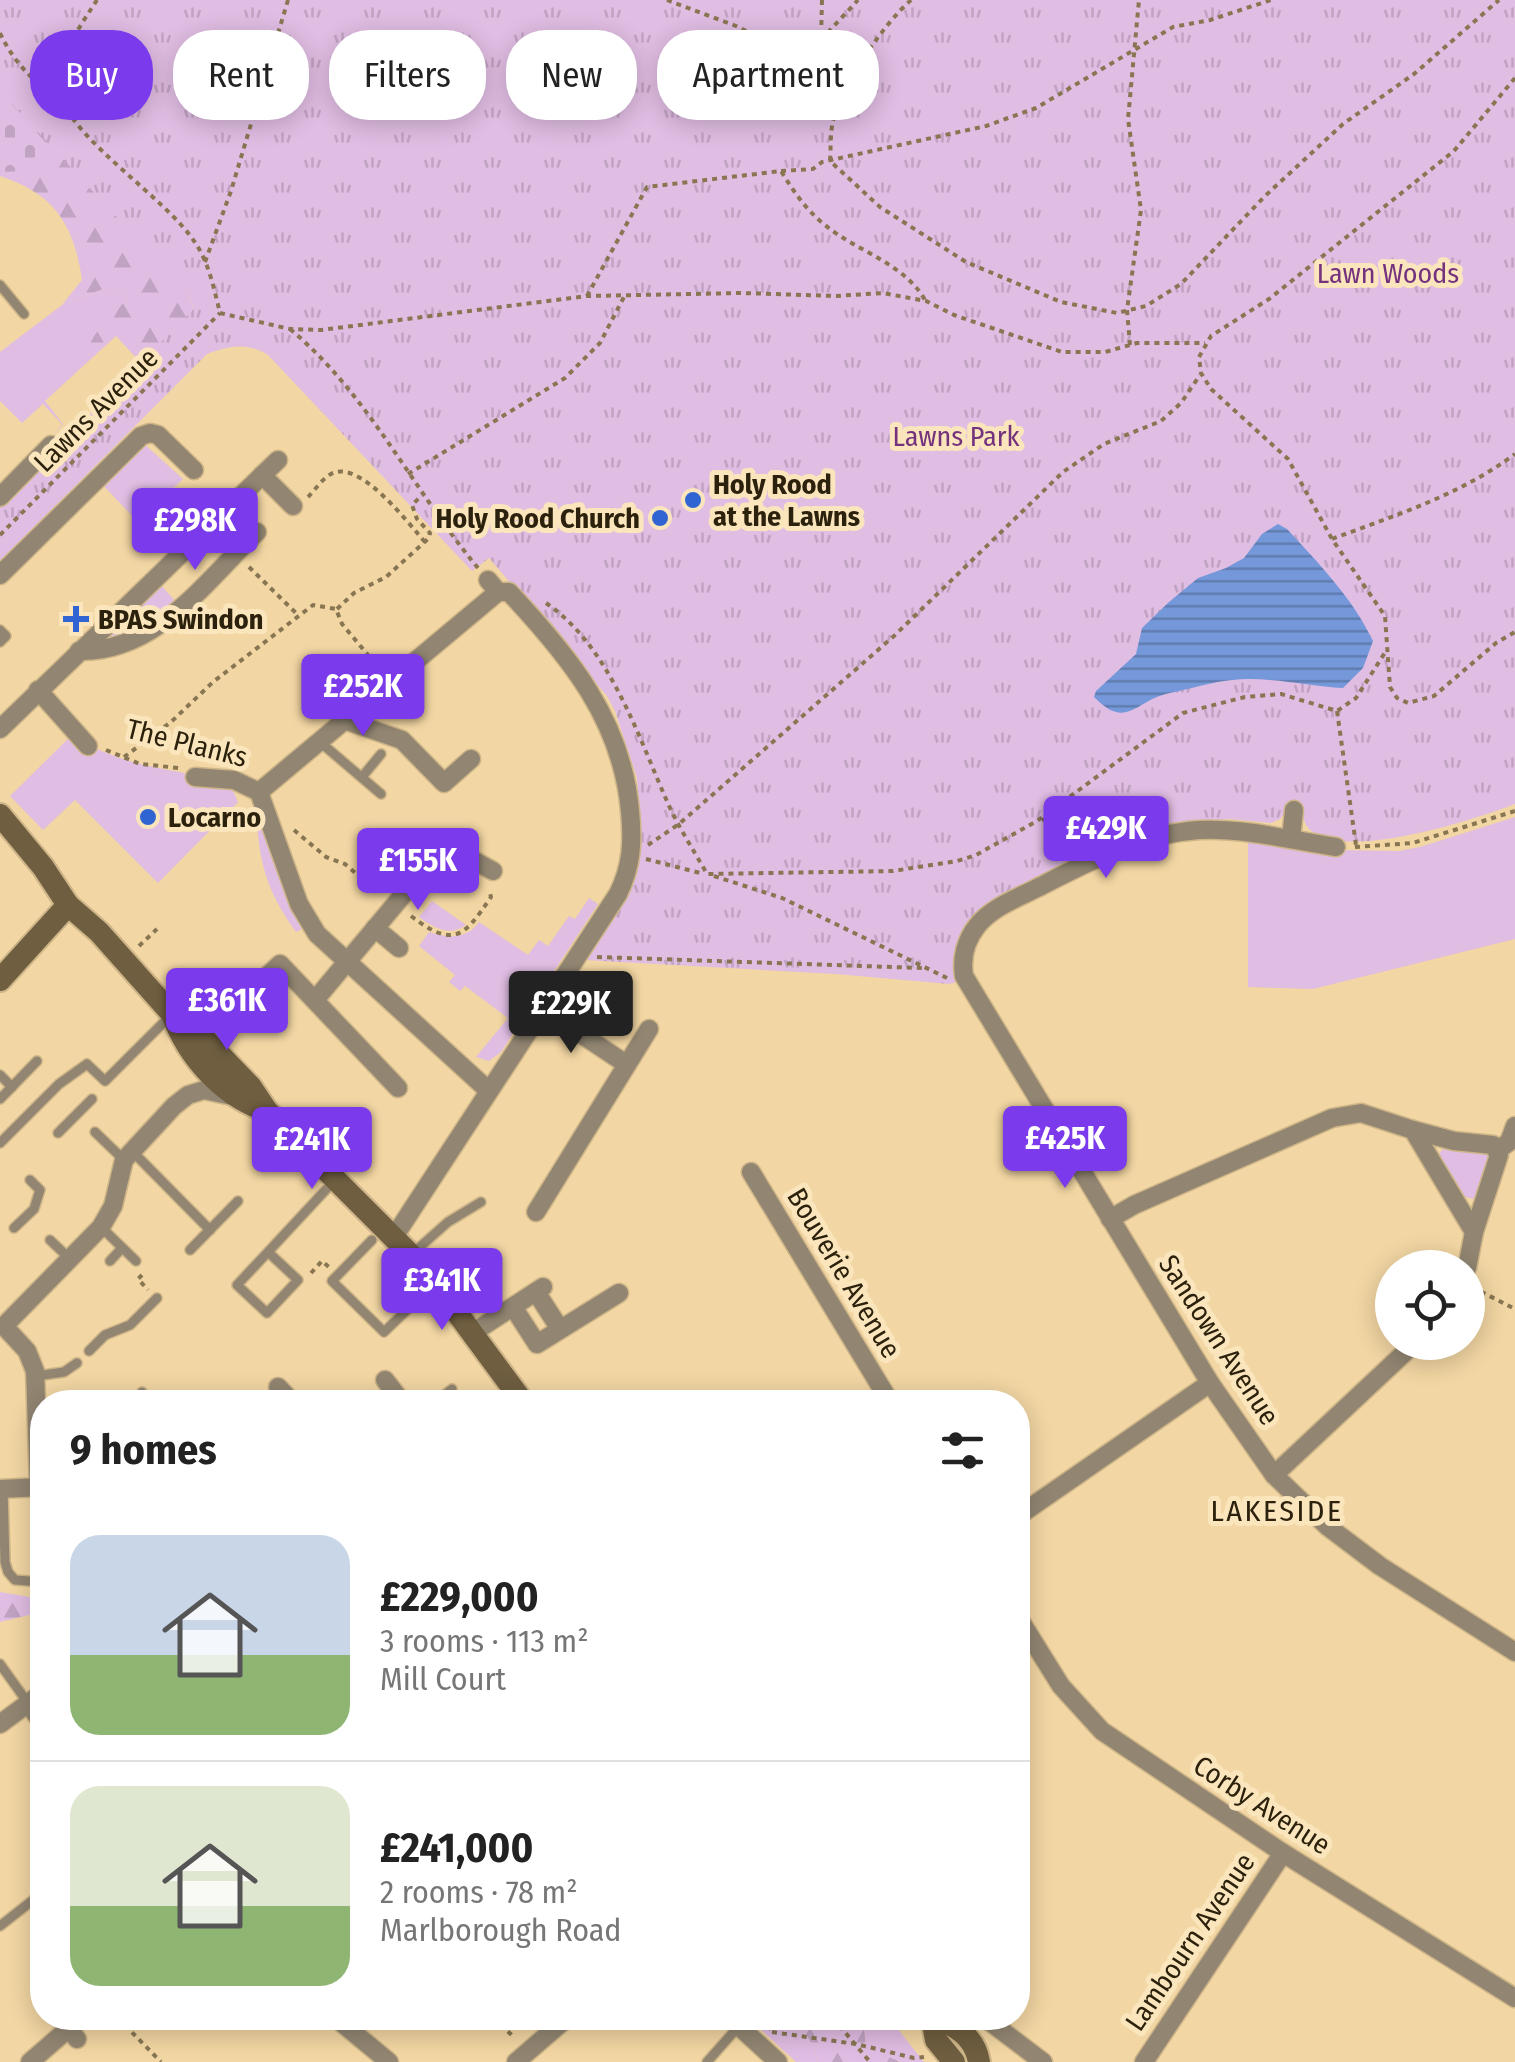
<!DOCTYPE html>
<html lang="en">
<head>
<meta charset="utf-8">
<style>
  body { margin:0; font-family:"Fira Sans Condensed",sans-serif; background:#f6f6f6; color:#222; height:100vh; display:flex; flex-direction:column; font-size:38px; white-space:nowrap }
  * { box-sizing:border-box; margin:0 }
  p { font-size:32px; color:#767676 }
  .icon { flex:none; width:55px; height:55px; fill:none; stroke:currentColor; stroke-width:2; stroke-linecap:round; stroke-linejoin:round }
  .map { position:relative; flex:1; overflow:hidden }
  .sheet { position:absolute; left:30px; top:1390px; width:1000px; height:640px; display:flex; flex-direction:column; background:#fff; border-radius:40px; box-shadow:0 5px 25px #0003 }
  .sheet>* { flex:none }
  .top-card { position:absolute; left:30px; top:30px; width:1000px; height:90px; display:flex; gap:20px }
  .buttons { position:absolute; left:1375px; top:1250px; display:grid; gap:20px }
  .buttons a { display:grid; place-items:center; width:110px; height:110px; border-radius:50%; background:#fff; box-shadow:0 5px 25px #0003; font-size:50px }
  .price { position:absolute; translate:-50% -85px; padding:0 22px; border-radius:10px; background:#7c3aed; color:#fff; font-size:32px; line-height:65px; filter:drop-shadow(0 2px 5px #0008) }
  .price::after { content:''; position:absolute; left:50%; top:60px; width:30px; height:22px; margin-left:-15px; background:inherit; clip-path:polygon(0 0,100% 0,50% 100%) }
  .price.selected { background:#222; color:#fff }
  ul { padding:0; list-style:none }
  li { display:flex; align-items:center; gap:30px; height:250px; padding:0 40px }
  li+li { border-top:2px solid #e0e0e0 }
  li span { display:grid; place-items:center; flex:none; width:280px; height:200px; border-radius:30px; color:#555 }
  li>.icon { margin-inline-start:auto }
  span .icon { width:120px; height:120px; fill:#fffc; stroke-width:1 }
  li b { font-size:42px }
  h2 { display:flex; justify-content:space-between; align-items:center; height:120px; padding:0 40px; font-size:42px }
  .pill { padding:0 35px; border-radius:40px; background:#fff; box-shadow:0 5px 25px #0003; font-size:35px; line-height:90px }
  .pill.selected { background:#7c3aed; color:#fff }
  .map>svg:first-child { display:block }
</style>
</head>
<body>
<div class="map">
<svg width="1515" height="2062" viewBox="0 0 1515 2062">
  <defs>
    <pattern id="forest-firs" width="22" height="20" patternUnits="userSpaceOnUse" patternTransform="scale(2.5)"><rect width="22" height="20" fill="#e0bde3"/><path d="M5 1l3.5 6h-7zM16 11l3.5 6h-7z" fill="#c0a2c2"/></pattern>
    <pattern id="cemetery-stones" width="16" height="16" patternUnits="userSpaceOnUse" patternTransform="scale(2.5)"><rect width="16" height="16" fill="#e0bde3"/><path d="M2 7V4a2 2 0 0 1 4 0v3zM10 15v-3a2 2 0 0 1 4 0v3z" fill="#c0a2c2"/></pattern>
    <pattern id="park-tufts" width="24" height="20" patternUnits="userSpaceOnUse" patternTransform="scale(2.5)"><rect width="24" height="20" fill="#e0bde3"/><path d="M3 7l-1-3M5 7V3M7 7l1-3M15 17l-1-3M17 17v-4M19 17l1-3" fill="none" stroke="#c0a2c2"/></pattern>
    <pattern id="water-rules" width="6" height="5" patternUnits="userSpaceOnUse" patternTransform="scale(2.5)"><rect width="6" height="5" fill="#7598db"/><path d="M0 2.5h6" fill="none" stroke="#607cb0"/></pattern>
  </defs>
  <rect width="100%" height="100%" fill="#f2d6a3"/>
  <g fill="#e0bde3">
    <polygon points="103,289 126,292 127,299 88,353 92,358 45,401 63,424 53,436 62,424 43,404 22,423 0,401 0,352 62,305"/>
    <polygon points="142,442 183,479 138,522 99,481"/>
    <polygon points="160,584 174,600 144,627 113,639 107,636"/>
    <path d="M72,735C129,771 170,766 230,784L238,802L158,883L75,800L43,830L10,796Z"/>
    <polygon points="1515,817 1515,939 1313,989 1248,987 1248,840 1335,855 1336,850 1399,851 1420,847"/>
    <path d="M262,822L279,875L302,929L296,932C270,895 261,871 257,826Z"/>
    <path d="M589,898L598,904L501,1052L489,1061L476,1057L508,1018L465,986L460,991L449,982L455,975L419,946L429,932C448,938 466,940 479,922L528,955L539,940L548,946L569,916L575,919Z"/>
    <path d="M432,901L466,925C450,937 434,928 419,917Z"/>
    <polygon points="1446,1145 1490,1155 1474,1199 1465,1197 1439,1154"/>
    <polygon points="748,2018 774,2018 775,2021 804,2031 815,2049 817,2062 796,2062"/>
    <polygon points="863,2018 889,2018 924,2062 901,2062 869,2051 866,2048"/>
  </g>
  <g fill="url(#forest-firs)">
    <path d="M0,65L188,294L194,310L141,363L116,336L92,358L88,353C90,332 114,315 127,299L126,293L103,289L62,305L82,280C74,225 55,194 0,176V172L26,170L0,132Z"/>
    <polygon points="0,1592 42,1599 42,1612 0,1622"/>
    <polygon points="774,2018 863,2018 866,2048 901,2062 817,2062 815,2049 804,2031 784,2026"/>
  </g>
  <polygon fill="url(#cemetery-stones)" points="0,91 55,153 27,171 0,172"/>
  <path fill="url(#park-tufts)" d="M0,0H1515V804C1476,819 1343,863 1309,829C1304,823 1302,814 1300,807L1290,806L1280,819L1271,823L1229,819L1149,828L1053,871L979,911L970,920L955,950L957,982L949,984L836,974L584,960L639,817L637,778L615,711L607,696L489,558L472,571L268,355C247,342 229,346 207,354L0,561V505L194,309L188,294L0,91Z"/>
  <path fill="url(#water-rules)" d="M1278,524L1287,529C1319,564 1352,597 1373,641L1363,668L1343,688C1307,686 1267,676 1232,680C1211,682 1190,689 1170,693C1135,700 1127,731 1094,697L1096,691L1136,654L1142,628L1169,602L1198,578L1226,568L1244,558L1262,534Z"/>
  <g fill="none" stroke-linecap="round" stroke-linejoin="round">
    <g stroke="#ceb588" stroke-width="12">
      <g id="lane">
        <polyline points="0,285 24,314"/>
        <polyline points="0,630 6,636 0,642"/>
        <polyline points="320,742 381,794"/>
        <polyline points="362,777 381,754"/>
        <polyline points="0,1075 12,1087"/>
        <polyline points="0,1099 37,1061"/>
        <polyline points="95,1132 124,1160"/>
        <polyline points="58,1133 92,1099"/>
        <polyline points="0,1143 59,1084 87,1064 105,1081 171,1015"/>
        <polyline points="131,1150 210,1230"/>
        <polyline points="101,1227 136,1261"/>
        <polyline points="14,1228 34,1209 40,1190 30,1180"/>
        <polyline points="50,1240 70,1259"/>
        <polyline points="372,1240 332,1281 384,1332 433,1285"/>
        <polyline points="190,1250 238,1201"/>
        <polyline points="268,1252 237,1285 267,1313 298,1280 268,1252 334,1181"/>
        <polyline points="413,1253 448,1222 481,1202"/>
        <polyline points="110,1261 122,1248"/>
        <polyline points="89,1351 105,1335 130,1325 157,1298"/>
        <polyline points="36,1376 64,1372 77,1363"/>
        <polyline points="136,1402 142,1392"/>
        <polyline points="435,1402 452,1389"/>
        <polyline points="3,1489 5,1562 8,1572 15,1580 42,1582"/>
        <polyline points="0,1664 28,1703"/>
        <polyline points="0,1926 42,1893"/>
        <polyline points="707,2062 738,2027"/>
      </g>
    </g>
    <g stroke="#ceb588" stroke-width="21">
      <g id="street">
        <polyline points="262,475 293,506"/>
        <polyline points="0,497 51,445"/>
        <polyline points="0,575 141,436 150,433 158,435 194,470"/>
        <path d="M79,651C156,653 206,581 257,532"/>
        <polyline points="38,690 88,746"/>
        <polyline points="347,721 402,740 444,783 471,759"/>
        <polyline points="0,729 278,460"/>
        <polyline points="195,777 234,780 259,792 498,592"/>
        <polyline points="259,792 299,904 317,934 489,1091"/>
        <polyline points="1291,839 1294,810"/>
        <path d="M1336,847C1290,840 1246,828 1199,830C1139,834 1088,862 1035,889C1015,899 991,908 977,926C966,940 961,958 964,976L1210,1383L1274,1475L1327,1526L1380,1566L1515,1652"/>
        <polyline points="375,928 399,948"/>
        <polyline points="315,1000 439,852 457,851 493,871"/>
        <polyline points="542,1008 626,1064"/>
        <polyline points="219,1021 280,964 398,1088"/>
        <polyline points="1413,1130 1454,1141 1493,1145 1499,1155 1474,1232"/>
        <polyline points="1498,1150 1509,1142 1515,1126"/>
        <polyline points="751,1172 890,1402"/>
        <polyline points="536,1212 649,1029"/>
        <polyline points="1110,1219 1134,1205 1332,1118 1361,1113 1413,1130 1474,1232 1467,1268"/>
        <path d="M394,1237L618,894C632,866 633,841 630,811C622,720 569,656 509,592H498L488,580"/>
        <polyline points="536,1292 560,1329"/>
        <polyline points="513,1307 537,1344 619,1293"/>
        <polyline points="474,1332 543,1287"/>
        <polyline points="385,1380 402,1402"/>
        <polyline points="278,1387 292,1402"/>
        <polyline points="1274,1475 1416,1342"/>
        <polyline points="39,1487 35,1371 27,1351 4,1326 101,1227 113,1206 124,1160 174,1106 188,1095 204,1090 232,1096"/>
        <polyline points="0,1489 42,1487"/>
        <polyline points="1018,1516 1210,1383"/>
        <polyline points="1018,1617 1061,1686 1102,1731 1283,1853 1515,1998"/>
        <polyline points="28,1703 42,1723"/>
        <polyline points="0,1724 42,1693"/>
        <polyline points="336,2018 389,2062"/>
        <polyline points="730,2018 778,2062"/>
        <polyline points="985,2018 1043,2062"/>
        <polyline points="61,2019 77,2039"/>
        <polyline points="30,2062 68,2029"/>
        <polyline points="516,2062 567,2018"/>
        <polyline points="1144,2062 1283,1853"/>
      </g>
    </g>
    <g stroke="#ceb588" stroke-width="26">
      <g id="secondary">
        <polyline points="0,815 43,867 68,905 99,932 172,1014 194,1028 251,1087 267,1111 424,1268 523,1402"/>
        <polyline points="0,980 68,905"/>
        <path d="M172,1014C188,1057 222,1096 267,1111"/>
        <path d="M932,2018C955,2024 975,2037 979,2062"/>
        <polyline points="932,2018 936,2040 954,2062"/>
      </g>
    </g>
    <g stroke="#887653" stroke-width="4" stroke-dasharray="5 5" stroke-linecap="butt">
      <path d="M97,0C79,28 51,65 63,100C76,141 166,199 194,241C209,262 214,289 220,313"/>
      <polyline points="667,0 736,26 791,53 803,54 821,40 858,0"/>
      <polyline points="822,0 821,40 836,115"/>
      <path d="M911,0C882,26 843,83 833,121C830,134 831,148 830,161L880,207L966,262L1061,302L1117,313L1146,306L1181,284L1265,196L1343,124L1414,74L1499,0"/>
      <path d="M0,33C14,63 34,83 63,101"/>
      <polyline points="1515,78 1454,151 1269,299 1211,336 1199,357 1201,373 1211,389 1288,459 1332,539 1385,616 1390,687 1397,698 1408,703 1434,696 1496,643 1515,632"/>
      <polyline points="781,171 813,169 822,162 986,126 1036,108 1173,27 1210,20 1271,0"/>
      <polyline points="205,262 231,191 288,0"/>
      <path d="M587,296L647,187L781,171C794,192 806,210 825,225C856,251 904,263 925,300"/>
      <polyline points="220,313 290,329 321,330 587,296 742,293 836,296 883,293 926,301 954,315 1062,352 1105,352 1137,343 1205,343"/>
      <path d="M290,329C369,395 413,490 478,568"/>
      <polyline points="1130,345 1127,310 1141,210 1128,119 1139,0"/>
      <polyline points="408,474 565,378 600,343 625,295"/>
      <path d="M308,497C315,490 322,479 331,474C359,458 408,523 425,542"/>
      <polyline points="0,535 220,313"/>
      <path d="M1332,539C1396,515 1460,495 1515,454"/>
      <polyline points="249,567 296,613"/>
      <path d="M546,603C609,646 637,733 666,799C677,825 693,849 707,874L893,871L957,861L976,855L1037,821L1183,713L1245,697L1281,694L1337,711L1356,698L1386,651"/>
      <polyline points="337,609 354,593 386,577 429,538 430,533 417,519 412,505 422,495"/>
      <polyline points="1337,711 1356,845"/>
      <polyline points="106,750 140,764 179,768"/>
      <polyline points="124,757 171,722 213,682 313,605 336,609 342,624 378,667"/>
      <path d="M1042,820C1083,812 1119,810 1161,816"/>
      <polyline points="294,830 326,857 345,864 381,895"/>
      <polyline points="648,845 679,824 894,636 1063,472 1104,444 1161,421 1181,403 1200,375"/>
      <polyline points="1355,847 1413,843 1515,811"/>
      <polyline points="646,859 704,874"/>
      <polyline points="714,876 782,898 947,978"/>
      <path d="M411,916C454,949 464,937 491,897L489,890"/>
      <polyline points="139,946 157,929"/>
      <polyline points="597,957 922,968"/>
      <polyline points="311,1273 322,1261 330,1268"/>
      <polyline points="142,1275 138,1279 148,1290"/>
      <polyline points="1472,1287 1515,1309"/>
      <polyline points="32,1921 42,1931"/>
      <polyline points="118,2018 161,2062"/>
      <polyline points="493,2018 515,2038"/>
      <polyline points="767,2018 771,2030"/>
      <polyline points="833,2018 870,2062"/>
      <polyline points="772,2032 856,2044 914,2058 924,2057"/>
    </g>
    <use href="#lane" stroke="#928672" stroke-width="9"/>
    <use href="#street" stroke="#928672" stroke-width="18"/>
    <use href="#secondary" stroke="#6f5e40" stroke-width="22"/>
  </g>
  <g fill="#3064d2" stroke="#fae5bc" stroke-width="4">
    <circle cx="693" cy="500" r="10"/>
    <circle cx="660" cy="518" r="10"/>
    <path d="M71 604h10v10h10v10h-10v10h-10v-10h-10v-10h10z"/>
    <circle cx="148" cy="817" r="10"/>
  </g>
  <g text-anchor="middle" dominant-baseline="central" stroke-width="10" stroke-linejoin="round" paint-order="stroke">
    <g font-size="28" fill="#74317d" stroke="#fae5bc">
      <text x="1388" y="273">Lawn Woods</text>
      <text x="956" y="436">Lawns Park</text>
    </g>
    <g font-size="28" fill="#2b210c" stroke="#fae5bc">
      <text transform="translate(96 410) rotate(-45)">Lawns Avenue</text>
      <text transform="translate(187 743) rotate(14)">The Planks</text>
      <text transform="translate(844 1273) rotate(59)">Bouverie Avenue</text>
      <text transform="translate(1219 1340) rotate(57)">Sandown Avenue</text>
      <text transform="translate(1262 1805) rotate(33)">Corby Avenue</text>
      <text transform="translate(1190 1942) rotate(-56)">Lambourn Avenue</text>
    </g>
    <g font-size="28" font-weight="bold" fill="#2b210c" stroke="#fae5bc" text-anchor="start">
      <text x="713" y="484">Holy Rood<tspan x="713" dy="32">at the Lawns</tspan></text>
      <text x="640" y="518" text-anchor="end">Holy Rood Church</text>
      <text x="98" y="619">BPAS Swindon</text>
      <text x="168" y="817">Locarno</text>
    </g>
    <g font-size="30" letter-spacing="2.5" fill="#2b210c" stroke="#fae5bc">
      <text x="1277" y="1511">LAKESIDE</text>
    </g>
  </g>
</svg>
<div class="buttons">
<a><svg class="icon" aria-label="locate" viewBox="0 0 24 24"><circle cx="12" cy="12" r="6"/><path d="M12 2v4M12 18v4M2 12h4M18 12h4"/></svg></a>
</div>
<b class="price" style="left:195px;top:573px">£298K</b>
<b class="price" style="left:363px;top:739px">£252K</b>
<b class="price" style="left:1106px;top:881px">£429K</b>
<b class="price" style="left:418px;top:913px">£155K</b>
<b class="price" style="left:227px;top:1053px">£361K</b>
<b class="price selected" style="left:571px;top:1056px">£229K</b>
<b class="price" style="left:1065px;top:1191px">£425K</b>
<b class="price" style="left:312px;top:1192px">£241K</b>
<b class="price" style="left:442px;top:1333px">£341K</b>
<div class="top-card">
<a class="pill selected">Buy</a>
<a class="pill">Rent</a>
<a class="pill">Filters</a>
<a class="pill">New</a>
<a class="pill">Apartment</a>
</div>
<section class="sheet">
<h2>9 homes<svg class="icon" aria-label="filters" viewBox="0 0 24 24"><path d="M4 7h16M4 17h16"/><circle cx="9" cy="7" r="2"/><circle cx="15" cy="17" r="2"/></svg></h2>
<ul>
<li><span style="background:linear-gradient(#c9d6e8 60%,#8fb573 0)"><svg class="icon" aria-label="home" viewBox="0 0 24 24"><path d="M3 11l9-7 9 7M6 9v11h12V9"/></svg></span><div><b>£229,000</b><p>3 rooms · 113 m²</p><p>Mill Court</p></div></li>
<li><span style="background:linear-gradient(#dfe7d0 60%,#8fb573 0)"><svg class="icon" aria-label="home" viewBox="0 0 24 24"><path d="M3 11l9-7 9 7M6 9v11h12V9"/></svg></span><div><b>£241,000</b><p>2 rooms · 78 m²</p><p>Marlborough Road</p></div></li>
</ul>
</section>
</div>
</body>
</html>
